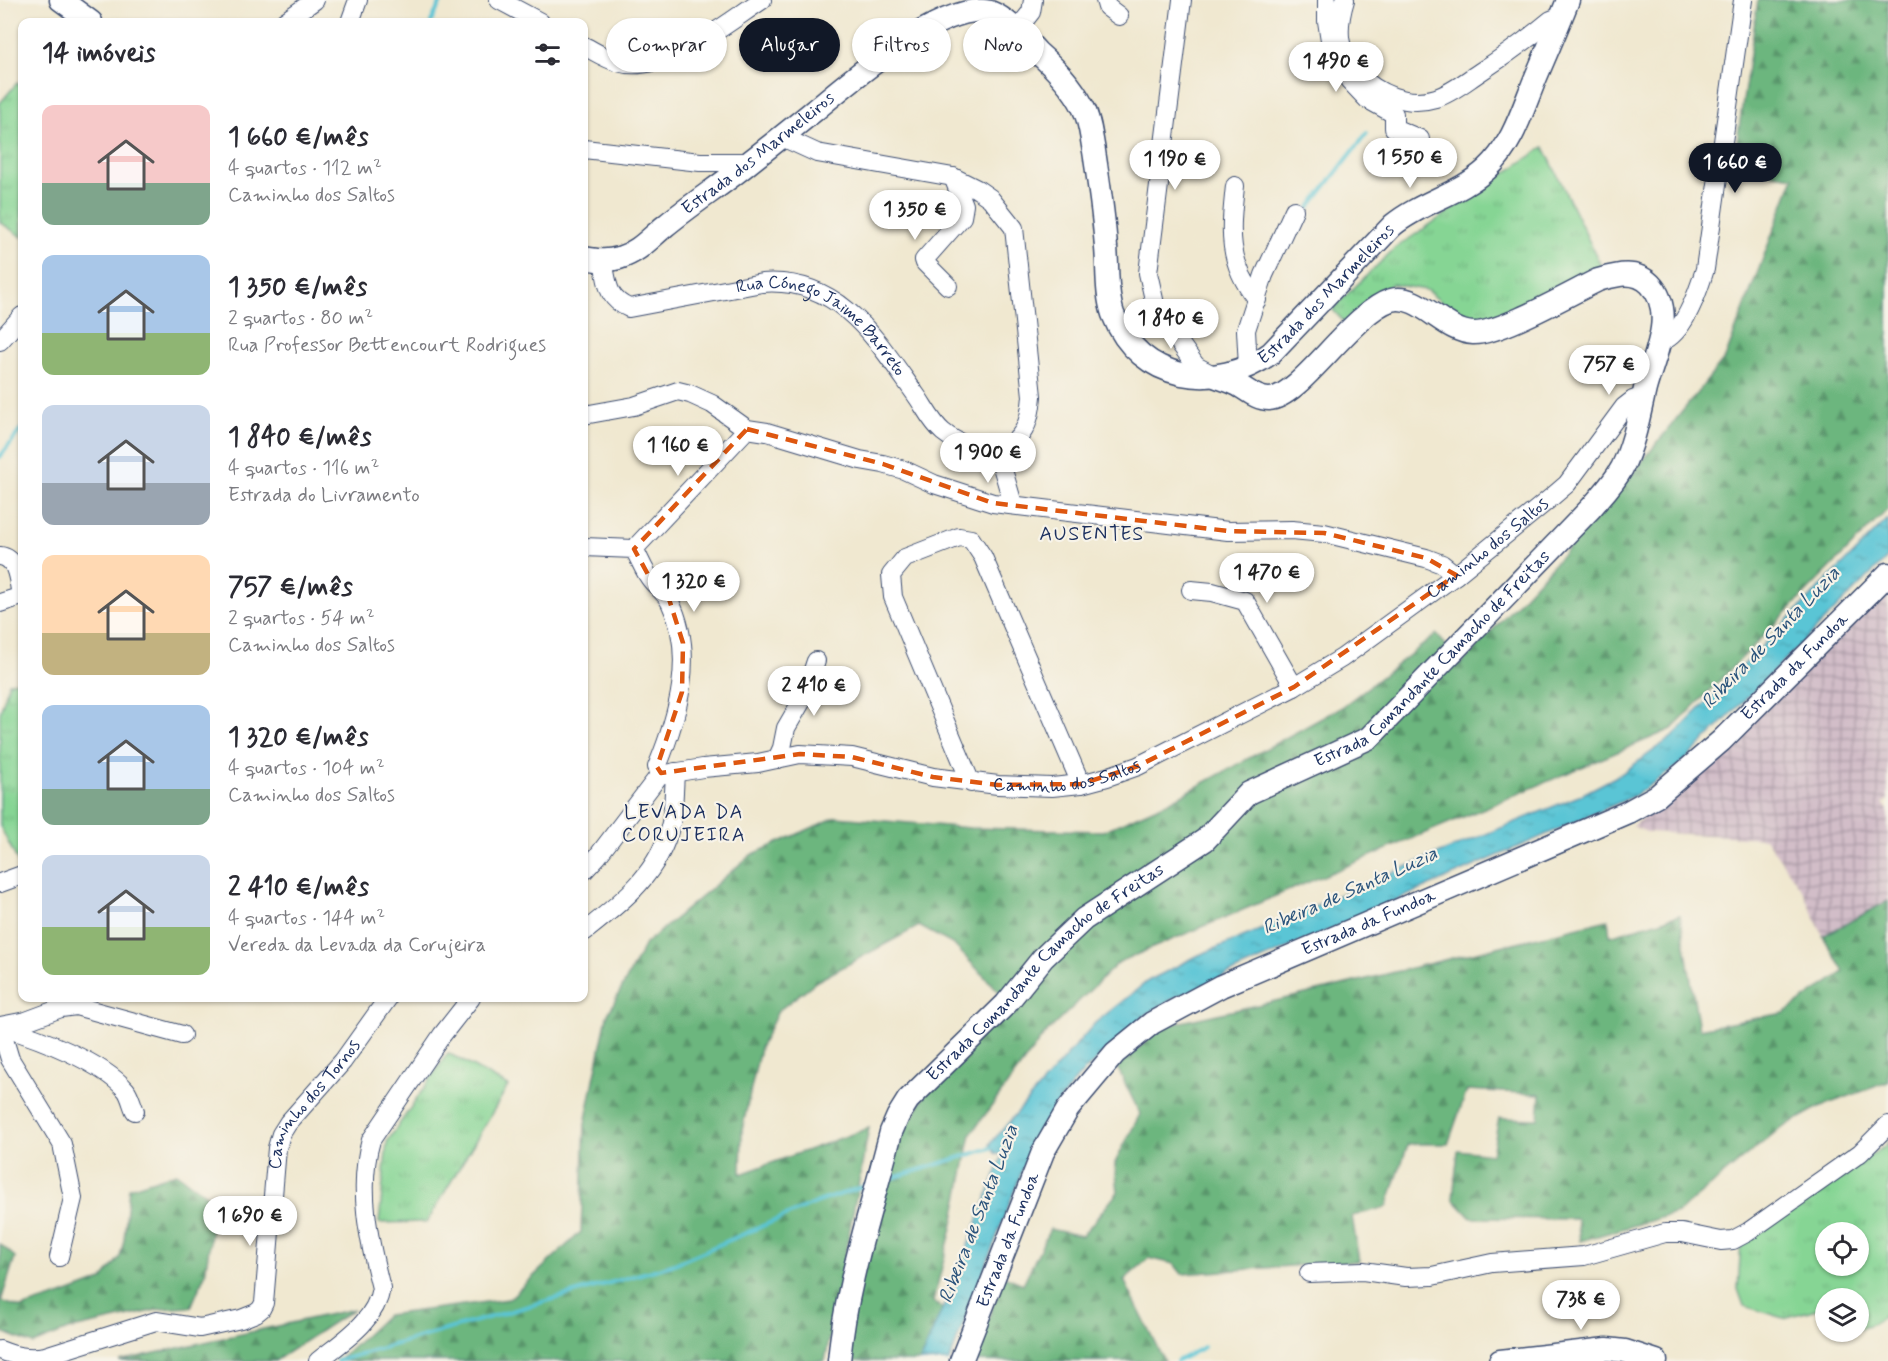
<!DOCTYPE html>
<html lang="pt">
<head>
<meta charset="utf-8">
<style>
  body { margin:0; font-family:Mynerve,sans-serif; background:#f2f2f3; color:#2b2b33; height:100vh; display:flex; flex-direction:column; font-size:22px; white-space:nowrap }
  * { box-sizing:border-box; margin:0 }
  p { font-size:20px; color:#7c7c81 }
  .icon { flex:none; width:33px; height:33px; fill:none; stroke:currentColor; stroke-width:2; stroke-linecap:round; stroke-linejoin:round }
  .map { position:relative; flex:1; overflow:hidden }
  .sheet { position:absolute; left:18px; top:18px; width:570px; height:984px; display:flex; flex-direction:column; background:#fff; border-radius:12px; box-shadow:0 2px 4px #0004 }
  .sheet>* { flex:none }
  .banner { position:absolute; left:606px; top:18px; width:570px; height:54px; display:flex; gap:12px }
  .buttons { position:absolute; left:1815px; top:1222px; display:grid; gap:12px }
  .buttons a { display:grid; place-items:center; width:54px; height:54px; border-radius:50%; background:#fff; box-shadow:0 2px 4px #0004; font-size:30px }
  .price { position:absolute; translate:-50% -51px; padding:0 14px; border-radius:21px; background:#fff; color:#222; font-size:20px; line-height:39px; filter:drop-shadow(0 2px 3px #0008) }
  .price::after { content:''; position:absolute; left:50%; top:36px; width:18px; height:14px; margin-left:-9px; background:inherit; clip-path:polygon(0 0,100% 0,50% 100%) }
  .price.current { background:#111827; color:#fff }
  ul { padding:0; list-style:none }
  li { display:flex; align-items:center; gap:18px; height:150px; padding:0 24px }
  li span { display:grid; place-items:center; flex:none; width:168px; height:120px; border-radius:12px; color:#555 }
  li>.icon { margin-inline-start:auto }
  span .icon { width:72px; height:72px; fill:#fffc; stroke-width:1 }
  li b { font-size:26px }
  h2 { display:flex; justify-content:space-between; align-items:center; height:72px; padding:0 24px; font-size:26px }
  .pill { padding:0 21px; border-radius:27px; background:#fff; box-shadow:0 2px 4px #0004; font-size:21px; line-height:54px }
  .pill.current { background:#111827; color:#fff }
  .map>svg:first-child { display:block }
</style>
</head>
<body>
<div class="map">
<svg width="1888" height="1361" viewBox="0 0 1888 1361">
  <defs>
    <pattern id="industrial-grid" width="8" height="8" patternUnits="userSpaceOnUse" patternTransform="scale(1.5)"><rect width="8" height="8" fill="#d2bdc8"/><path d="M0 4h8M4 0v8" fill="none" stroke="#aa9aa6"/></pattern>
    <pattern id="grass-tufts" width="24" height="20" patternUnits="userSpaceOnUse" patternTransform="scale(1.5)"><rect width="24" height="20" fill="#86d594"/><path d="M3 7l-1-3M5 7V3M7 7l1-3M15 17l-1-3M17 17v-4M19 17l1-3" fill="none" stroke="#73b782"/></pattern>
    <pattern id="forest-firs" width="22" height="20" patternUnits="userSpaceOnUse" patternTransform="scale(1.5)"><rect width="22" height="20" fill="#6cb67e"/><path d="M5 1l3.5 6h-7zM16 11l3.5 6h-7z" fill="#58946a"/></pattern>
    <pattern id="water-ripples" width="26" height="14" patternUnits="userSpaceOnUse" patternTransform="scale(1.5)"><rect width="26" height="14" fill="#5ac5d5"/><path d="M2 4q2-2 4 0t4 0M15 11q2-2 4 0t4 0" fill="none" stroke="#4aa0b0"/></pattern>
  </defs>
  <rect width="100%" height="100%" fill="#f7f3e8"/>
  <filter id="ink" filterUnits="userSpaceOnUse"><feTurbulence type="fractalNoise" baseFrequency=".0167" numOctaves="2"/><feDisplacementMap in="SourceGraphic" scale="12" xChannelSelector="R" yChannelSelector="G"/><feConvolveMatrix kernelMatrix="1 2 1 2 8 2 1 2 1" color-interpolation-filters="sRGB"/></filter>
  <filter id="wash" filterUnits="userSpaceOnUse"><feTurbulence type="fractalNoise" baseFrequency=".008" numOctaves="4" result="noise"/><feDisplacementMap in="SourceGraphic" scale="24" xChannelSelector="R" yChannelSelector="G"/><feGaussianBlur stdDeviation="1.35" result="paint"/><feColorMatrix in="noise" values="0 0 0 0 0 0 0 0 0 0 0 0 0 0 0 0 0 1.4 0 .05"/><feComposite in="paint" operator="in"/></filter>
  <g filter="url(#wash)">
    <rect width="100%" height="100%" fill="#f0e8d0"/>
    <polygon fill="url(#industrial-grid)" points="1888,589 1888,800 1883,803 1888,810 1888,901 1823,936 1802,890 1765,838 1647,832 1632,826 1673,795"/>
    <g fill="url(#grass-tufts)" stroke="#508279" stroke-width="1.5" fill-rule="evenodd">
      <polygon points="17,83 22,86 22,237 0,222 0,103"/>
      <polygon points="1544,147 1602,268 1496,320 1473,321 1453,311 1426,290 1392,284 1345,323 1332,309 1394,249"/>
      <polygon points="22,680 22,863 19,864 0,826 0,713 9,683"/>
      <polygon points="448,1053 508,1086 427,1222 379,1223 387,1142"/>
      <path d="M1888,1141V1309C1881,1321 1871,1327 1859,1328L1858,1299H1826L1825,1309L1824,1307L1784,1318L1744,1306L1738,1289L1741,1240L1885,1146ZM1826,1233H1858V1266H1826Z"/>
    </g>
    <g fill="url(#forest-firs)" stroke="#44726e" stroke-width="1.5">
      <polygon points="1758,0 1888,0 1888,509 1672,729 1119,962 1043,1036 971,1134 953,1224 933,1302 943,1308 920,1361 846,1361 850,1309 900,1138 931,1085 1011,1004 954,945 919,926 817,981 778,1011 760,1048 742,1130 741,1174 869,1128 825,1361 338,1361 387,1315 509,1299 581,1232 585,1124 607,1016 645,944 751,855 836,817 970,828 1103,831 1171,801 1342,707 1437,634 1460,665 1601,513 1725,358 1794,177 1733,168"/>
      <polygon points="1888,901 1888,1082 1819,1107 1778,1130 1677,1213 1580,1241 1577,1219 1471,1218 1453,1199 1458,1150 1492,1154 1499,1118 1538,1119 1540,1094 1467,1090 1448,1144 1408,1144 1387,1207 1352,1216 1359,1261 1182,1274 1174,1264 1149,1258 1124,1280 1164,1361 973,1361 1004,1276 1023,1284 1050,1229 1082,1236 1118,1192 1115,1163 1140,1114 1117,1067 1164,1026 1293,997 1608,920 1610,936 1680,915 1699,1029 1784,1013 1844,972 1823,936"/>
      <polygon points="176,1173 216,1202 205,1274 191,1307 161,1309 68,1330 33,1344 0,1331 0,1244 15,1257 1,1301 21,1308 59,1296 102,1280 120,1257 124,1240 129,1188"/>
      <polygon points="354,1309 275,1361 119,1361"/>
    </g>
    <polygon fill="url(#water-ripples)" stroke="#3a7a9a" stroke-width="1.5" points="1888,519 1888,557 1682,763 1634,796 1176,997 1147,1014 1077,1078 1052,1111 1033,1142 949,1361 920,1361 953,1284 1003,1155 995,1153 990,1144 1095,1023 1148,981 1199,955 1287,919 1352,889 1579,796 1621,774 1672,737"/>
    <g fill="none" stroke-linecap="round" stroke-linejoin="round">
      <g stroke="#5ac5d5" stroke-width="4">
        <polyline points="431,22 442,0"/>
        <polyline points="1295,226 1367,133"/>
        <polyline points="0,457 22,428"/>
        <polyline points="886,1180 994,1147"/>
        <polyline points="337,1361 672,1265 818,1202 868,1185"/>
        <polyline points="1177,1361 1204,1347"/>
      </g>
    </g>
  </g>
  <g filter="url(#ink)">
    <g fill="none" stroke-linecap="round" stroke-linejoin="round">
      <g stroke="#3b4b6f" stroke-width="20">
        <g id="minor">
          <polyline points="499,0 540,22"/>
          <polyline points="1105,0 1107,7 1119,16"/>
          <polyline points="1182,0 1148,273 1155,304 1164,321 1196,366 1215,376"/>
          <polyline points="1327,0 1327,21 1330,40"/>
          <path d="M1345,0C1337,26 1336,52 1357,73C1377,94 1407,107 1436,98C1452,93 1466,81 1480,72C1505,56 1528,39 1551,20L1561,16"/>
          <polyline points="284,22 315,0"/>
          <polyline points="350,22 358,0"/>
          <polyline points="1016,31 1031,12 1033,0"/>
          <path d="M584,46C594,51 606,59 617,62C664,76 725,24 762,0"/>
          <polyline points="1349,80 1367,99 1394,114 1394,128 1420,139"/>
          <path d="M782,137L817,153L953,177L977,189L990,198L1014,228L1032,396C1030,424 1024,439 998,453"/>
          <polyline points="584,149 700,162 750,162"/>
          <path d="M1235,186C1230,232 1227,262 1257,300"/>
          <path id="s1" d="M603,261C608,283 606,298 629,308L762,283C840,277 876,339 916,395C924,406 932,423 943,432C958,444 979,451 998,453"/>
          <polyline points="948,286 925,263 924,260 962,217 964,205 953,177"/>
          <polyline points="0,341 22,316"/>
          <path d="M1658,342C1682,340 1699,289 1705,269L1743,0"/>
          <polyline points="1248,367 1246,330 1264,275 1294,210"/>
          <polyline points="584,415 634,406 678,391 690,394 712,404 747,429 767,432 860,460 883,464 904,470 934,484 993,503 1228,531 1292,530 1324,533 1426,558 1442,564 1456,575"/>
          <polyline points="998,453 1013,504"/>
          <path d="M584,547L634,549C640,559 644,572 652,581C658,588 666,594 670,602C696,655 678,716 657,767L661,773"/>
          <polyline points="634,549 747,429"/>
          <path d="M0,556C18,558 18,581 21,596"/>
          <polyline points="1191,590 1212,592 1245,601 1294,687"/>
          <polyline points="0,603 22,596"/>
          <polyline points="777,759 782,748 786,728 804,697 816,661"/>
          <path id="s2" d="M661,773L666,774L703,768L758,763L800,754L852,757L933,777L998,785L1052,787L1081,784L1107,777L1138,766L1294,687L1342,658L1456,575L1553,496L1567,484L1624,407L1633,400L1644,396"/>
          <polyline points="971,783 893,597 891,575 905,558 959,537 971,539 983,557 1081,784"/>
          <polyline points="584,871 597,857 661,773"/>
          <polyline points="0,883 22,875"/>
          <path d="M584,932C622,902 660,873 671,823C674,807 674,789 675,772"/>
          <polyline points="0,1026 10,1059 62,1144 73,1198 59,1257"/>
          <polyline points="0,1026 26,1021 61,1008 76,1006 182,1035"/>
          <path d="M5,1028C39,1038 102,1062 126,1090C130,1095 132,1105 135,1111"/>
          <polyline points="1309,1273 1363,1271 1406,1277 1432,1276 1492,1263 1584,1256 1665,1233 1682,1233 1721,1241 1733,1240 1748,1232 1860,1153 1888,1125"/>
          <path id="s3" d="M0,1350C15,1356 28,1359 45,1356L156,1321L200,1328L241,1319L256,1313L261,1309L264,1303L277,1148L281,1134L288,1123L343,1061L388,998"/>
          <path d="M318,1361C343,1341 376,1321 381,1288C369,1241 357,1188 371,1140L442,1035L471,998"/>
        </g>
      </g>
      <g stroke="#3b4b6f" stroke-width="25">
        <g id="major">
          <polyline points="61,0 91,22"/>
          <path id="s4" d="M584,258C596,260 606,262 619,258C639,252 650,238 665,226C693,203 723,184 751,161C773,144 794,127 815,110C848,82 945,0 990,12C1008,19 1024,38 1037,52C1055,68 1072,85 1083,107C1090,120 1091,136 1094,151C1099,184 1104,215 1106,248C1108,269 1106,294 1113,314C1139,382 1217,393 1271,353L1393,225C1421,202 1460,194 1487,169C1513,145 1523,108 1536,77C1547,51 1558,26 1568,0"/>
          <path id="s5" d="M839,1361C846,1282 872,1208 891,1132L898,1116L908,1100L1006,1004L1043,958L1084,919L1205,840L1249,793L1369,738L1591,508C1602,495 1614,483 1622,468C1634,444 1639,415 1645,389C1654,356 1677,312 1650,284C1635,269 1616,275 1598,280C1571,293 1500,334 1473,333C1444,332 1419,292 1391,300C1352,312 1300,398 1269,399C1255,399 1247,389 1236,384C1229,381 1222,379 1215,376"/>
          <path id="s6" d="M961,1361L1043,1152L1068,1109L1115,1053L1152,1023L1221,986L1537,851L1628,812L1657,796L1721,741L1888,574"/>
          <polyline points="1500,1361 1607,1349 1625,1351 1656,1361"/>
        </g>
      </g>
      <use href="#minor" stroke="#fff" stroke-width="18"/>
      <use href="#major" stroke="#fff" stroke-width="22"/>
    </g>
  </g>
  <path fill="none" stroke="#de5710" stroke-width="4.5" stroke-dasharray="12 8" stroke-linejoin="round" d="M747,429L883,464L993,503L1228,531L1324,533L1426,558L1456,575L1294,687L1138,766L1081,784L998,785L933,777L852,757L800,754L661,773L657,767L682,692L683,643L669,599L651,580L634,549Z"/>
  <g text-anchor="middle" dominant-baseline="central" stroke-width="4.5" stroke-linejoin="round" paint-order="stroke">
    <g font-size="18" fill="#1b2f5e" stroke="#f7f3e8">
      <text stroke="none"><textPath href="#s4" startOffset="210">Estrada dos Marmeleiros</textPath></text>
      <text stroke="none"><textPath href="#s4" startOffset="1101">Estrada dos Marmeleiros</textPath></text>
      <text stroke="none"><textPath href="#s1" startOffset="267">Rua Cónego Jaime Barreto</textPath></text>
      <text stroke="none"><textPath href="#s2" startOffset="898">Caminho dos Saltos</textPath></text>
      <text stroke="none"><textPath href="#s5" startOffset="964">Estrada Comandante Camacho de Freitas</textPath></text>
      <text stroke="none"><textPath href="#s6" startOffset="1138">Estrada da Fundoa</textPath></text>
      <text stroke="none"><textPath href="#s2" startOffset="412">Caminho dos Saltos</textPath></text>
      <text stroke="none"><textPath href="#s6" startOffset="634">Estrada da Fundoa</textPath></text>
      <text stroke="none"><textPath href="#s5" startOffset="460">Estrada Comandante Camacho de Freitas</textPath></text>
      <text stroke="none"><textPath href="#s3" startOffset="490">Caminho dos Tornos</textPath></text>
      <text stroke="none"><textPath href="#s6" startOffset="130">Estrada da Fundoa</textPath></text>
    </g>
    <g font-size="20" letter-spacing="1.5" fill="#1b2f5e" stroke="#f7f3e8">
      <text x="1092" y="534">AUSENTES</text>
      <text x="684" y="812">LEVADA DA<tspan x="684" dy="23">CORUJEIRA</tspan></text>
    </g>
    <g font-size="20" font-style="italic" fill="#2b547c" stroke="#f7f3e8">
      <text transform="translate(1771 638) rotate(-46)">Ribeira de Santa Luzia</text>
      <text transform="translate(1350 891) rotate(-24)">Ribeira de Santa Luzia</text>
      <text transform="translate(979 1214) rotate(-69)">Ribeira de Santa Luzia</text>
    </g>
  </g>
</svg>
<div class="buttons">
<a><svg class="icon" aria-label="locate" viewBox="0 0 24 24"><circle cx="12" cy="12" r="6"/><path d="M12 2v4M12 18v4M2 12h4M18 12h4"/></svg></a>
<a><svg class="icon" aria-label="layers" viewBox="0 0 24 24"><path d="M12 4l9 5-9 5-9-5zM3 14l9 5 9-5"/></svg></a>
</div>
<b class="price" style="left:1336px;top:93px">1 490 €</b>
<b class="price" style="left:1410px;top:189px">1 550 €</b>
<b class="price" style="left:1175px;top:191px">1 190 €</b>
<b class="price current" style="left:1735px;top:194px">1 660 €</b>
<b class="price" style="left:915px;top:241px">1 350 €</b>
<b class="price" style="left:1171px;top:350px">1 840 €</b>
<b class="price" style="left:1609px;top:396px">757 €</b>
<b class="price" style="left:678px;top:477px">1 160 €</b>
<b class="price" style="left:988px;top:484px">1 900 €</b>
<b class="price" style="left:1267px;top:604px">1 470 €</b>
<b class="price" style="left:694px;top:613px">1 320 €</b>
<b class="price" style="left:814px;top:717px">2 410 €</b>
<b class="price" style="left:250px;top:1247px">1 690 €</b>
<b class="price" style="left:1581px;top:1331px">738 €</b>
<div class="banner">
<a class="pill">Comprar</a>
<a class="pill current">Alugar</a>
<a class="pill">Filtros</a>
<a class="pill">Novo</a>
</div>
<section class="sheet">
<h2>14 imóveis<svg class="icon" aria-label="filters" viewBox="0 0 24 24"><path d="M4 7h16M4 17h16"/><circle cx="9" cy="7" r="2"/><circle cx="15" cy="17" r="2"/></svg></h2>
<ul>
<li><span style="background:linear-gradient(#f6c9c9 65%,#7fa58c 0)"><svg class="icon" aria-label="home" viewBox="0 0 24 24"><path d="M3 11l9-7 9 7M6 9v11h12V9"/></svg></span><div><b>1 660 €/mês</b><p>4 quartos · 112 m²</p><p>Caminho dos Saltos</p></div></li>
<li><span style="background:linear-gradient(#a9c7e8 65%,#8fb573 0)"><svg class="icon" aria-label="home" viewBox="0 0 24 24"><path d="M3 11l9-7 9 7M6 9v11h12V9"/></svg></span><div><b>1 350 €/mês</b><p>2 quartos · 80 m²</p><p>Rua Professor Bettencourt Rodrigues</p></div></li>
<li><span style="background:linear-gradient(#c9d6e8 65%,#9aa5b1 0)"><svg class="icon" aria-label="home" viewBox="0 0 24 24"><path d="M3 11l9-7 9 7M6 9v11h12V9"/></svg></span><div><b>1 840 €/mês</b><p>4 quartos · 116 m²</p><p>Estrada do Livramento</p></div></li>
<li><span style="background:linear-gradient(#ffd9b3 65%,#c2b280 0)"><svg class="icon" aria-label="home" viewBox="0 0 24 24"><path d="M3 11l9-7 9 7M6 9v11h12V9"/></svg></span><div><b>757 €/mês</b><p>2 quartos · 54 m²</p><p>Caminho dos Saltos</p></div></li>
<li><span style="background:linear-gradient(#a9c7e8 70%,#7fa58c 0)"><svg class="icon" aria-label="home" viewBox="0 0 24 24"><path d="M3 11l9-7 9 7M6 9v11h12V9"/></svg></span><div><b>1 320 €/mês</b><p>4 quartos · 104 m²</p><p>Caminho dos Saltos</p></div></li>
<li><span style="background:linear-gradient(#c9d6e8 60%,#8fb573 0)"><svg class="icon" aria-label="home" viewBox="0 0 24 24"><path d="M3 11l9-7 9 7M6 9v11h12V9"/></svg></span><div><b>2 410 €/mês</b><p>4 quartos · 144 m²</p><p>Vereda da Levada da Corujeira</p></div></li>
</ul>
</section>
</div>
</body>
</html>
